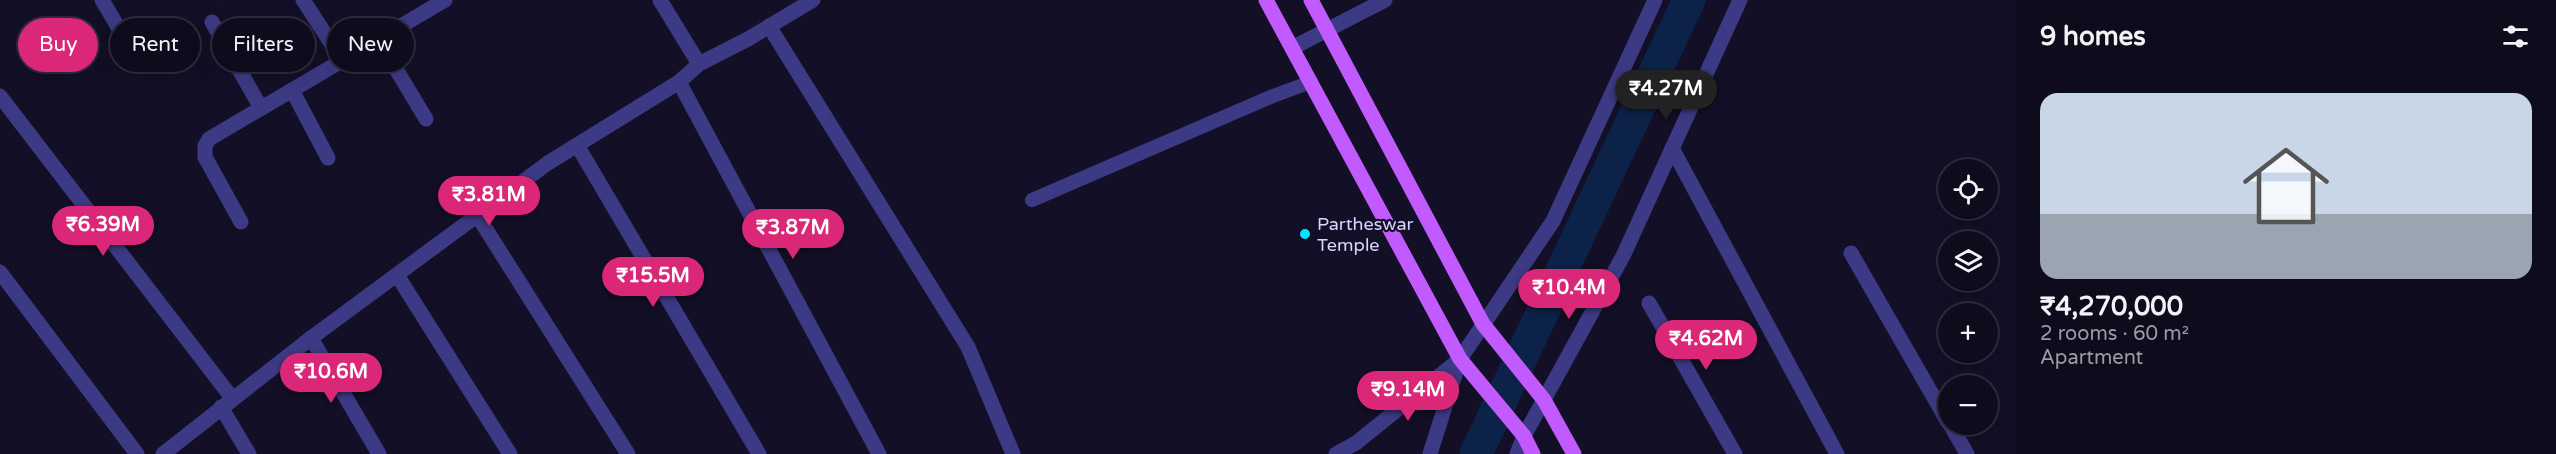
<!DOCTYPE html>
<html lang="en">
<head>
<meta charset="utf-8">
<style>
  body { margin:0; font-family:"Varela Round",sans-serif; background:#1c1929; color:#f1f3f6; height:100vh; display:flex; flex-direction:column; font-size:22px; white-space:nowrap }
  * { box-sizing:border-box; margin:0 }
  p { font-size:20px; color:#9b9ba3 }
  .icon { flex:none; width:33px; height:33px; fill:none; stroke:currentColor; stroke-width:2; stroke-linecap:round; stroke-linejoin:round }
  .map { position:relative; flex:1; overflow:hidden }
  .sheet { display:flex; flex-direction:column; background:#0e0b1c; width:540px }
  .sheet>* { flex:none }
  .hud { position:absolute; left:18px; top:18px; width:570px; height:54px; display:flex; gap:12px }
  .fabs { position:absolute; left:1938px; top:159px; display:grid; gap:12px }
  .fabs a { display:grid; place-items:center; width:60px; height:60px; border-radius:50%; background:#0e0b1c; box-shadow:0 6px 24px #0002,0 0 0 2px #2e2b3b; font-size:30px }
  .price { position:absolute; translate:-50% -51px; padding:0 14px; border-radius:21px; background:#db2777; color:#fff; font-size:20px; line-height:39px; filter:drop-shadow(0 2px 3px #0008) }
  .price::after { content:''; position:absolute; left:50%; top:36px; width:18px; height:14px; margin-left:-9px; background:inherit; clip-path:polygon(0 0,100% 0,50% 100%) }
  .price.current { background:#222; color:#fff }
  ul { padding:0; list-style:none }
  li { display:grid; align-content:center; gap:12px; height:318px; padding:0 24px }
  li+li { border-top:2px solid #2e2b3b }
  li span { display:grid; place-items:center; height:186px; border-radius:18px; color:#555 }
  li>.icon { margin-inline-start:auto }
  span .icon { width:108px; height:108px; fill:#fffc; stroke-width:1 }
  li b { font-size:26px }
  h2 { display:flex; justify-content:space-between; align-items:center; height:72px; padding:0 24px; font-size:26px }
  .chip { padding:0 21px; border-radius:27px; background:#0e0b1c; box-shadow:0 6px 24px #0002,0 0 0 2px #2e2b3b; font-size:21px; line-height:54px }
  .chip.current { background:#db2777; color:#fff }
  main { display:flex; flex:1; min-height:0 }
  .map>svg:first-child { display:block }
</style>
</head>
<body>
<main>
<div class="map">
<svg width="2016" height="454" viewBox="0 0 2016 454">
  <rect width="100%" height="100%" fill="#130f26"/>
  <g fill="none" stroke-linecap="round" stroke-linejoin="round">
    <polyline stroke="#0c2248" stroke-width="33" points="1476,454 1689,0"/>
    <polyline stroke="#3d3a85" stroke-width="14" points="1032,200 1273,96 1311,82"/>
    <g stroke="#3d3a85" stroke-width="15">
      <polyline points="102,0 128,44"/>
      <polyline points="303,0 342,60"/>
      <polyline points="660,0 699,64"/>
      <polyline points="212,22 261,108"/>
      <polyline points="769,26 968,347 1013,454"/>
      <polyline points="378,39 426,119"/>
      <polyline points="1292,48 1385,0"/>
      <polyline points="679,82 879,454"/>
      <polyline points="292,90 328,158"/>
      <polyline points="0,96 232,398"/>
      <polyline points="577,145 759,454"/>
      <polyline points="1672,148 1837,454"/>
      <polyline points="477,215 628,454"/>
      <polyline points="241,222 205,157 205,146 209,139 445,0"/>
      <polyline points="1851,253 1948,422"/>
      <polyline points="0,272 137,454"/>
      <polyline points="397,275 510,454"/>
      <polyline points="1649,303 1735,454"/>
      <polyline points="311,338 379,454"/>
      <polyline points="221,407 249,454"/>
      <polyline points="1950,424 1967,454"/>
      <polyline points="1336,454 1356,443 1460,359"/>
    </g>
    <g stroke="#3d3a85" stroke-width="15">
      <polyline points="163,454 311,338 548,163 679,82 699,64 748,39 813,0"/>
      <polyline points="1430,454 1460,359 1553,221 1655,0"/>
      <polyline points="1517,454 1524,436 1623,256 1740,0"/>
    </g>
    <g stroke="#c25bff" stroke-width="15">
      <polyline points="1266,0 1460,359 1524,436 1533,454"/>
      <polyline points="1311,0 1483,324 1544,400 1574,454"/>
    </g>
  </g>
  <circle fill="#00e5ff" stroke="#130f26" stroke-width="2" cx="1305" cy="234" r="6"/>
  <g text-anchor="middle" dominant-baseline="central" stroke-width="4.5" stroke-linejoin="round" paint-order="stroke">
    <g font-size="18" fill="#d9d4ff" stroke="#130f26" text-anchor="start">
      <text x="1317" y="224">Partheswar<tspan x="1317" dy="21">Temple</tspan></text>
    </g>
  </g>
</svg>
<div class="fabs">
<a><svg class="icon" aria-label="locate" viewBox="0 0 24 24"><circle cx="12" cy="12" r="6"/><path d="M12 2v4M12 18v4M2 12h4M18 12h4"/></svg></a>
<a><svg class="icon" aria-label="layers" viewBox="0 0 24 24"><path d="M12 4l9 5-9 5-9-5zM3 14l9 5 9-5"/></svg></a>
<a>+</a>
<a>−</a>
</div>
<b class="price current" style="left:1666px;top:121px">₹4.27M</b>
<b class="price" style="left:489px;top:227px">₹3.81M</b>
<b class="price" style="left:103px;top:257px">₹6.39M</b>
<b class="price" style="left:793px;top:260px">₹3.87M</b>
<b class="price" style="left:653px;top:308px">₹15.5M</b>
<b class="price" style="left:1569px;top:320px">₹10.4M</b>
<b class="price" style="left:1706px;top:371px">₹4.62M</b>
<b class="price" style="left:331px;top:404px">₹10.6M</b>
<b class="price" style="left:1408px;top:422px">₹9.14M</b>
<div class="hud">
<a class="chip current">Buy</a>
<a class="chip">Rent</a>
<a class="chip">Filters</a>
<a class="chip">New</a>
</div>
</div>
<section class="sheet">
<h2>9 homes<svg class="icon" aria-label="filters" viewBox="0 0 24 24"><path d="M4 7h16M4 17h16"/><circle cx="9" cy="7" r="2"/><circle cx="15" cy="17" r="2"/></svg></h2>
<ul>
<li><span style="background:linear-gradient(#c9d6e8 65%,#9aa5b1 0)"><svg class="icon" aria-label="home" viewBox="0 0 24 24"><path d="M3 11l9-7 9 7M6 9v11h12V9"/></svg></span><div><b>₹4,270,000</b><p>2 rooms · 60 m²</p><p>Apartment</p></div></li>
</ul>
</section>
</main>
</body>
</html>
